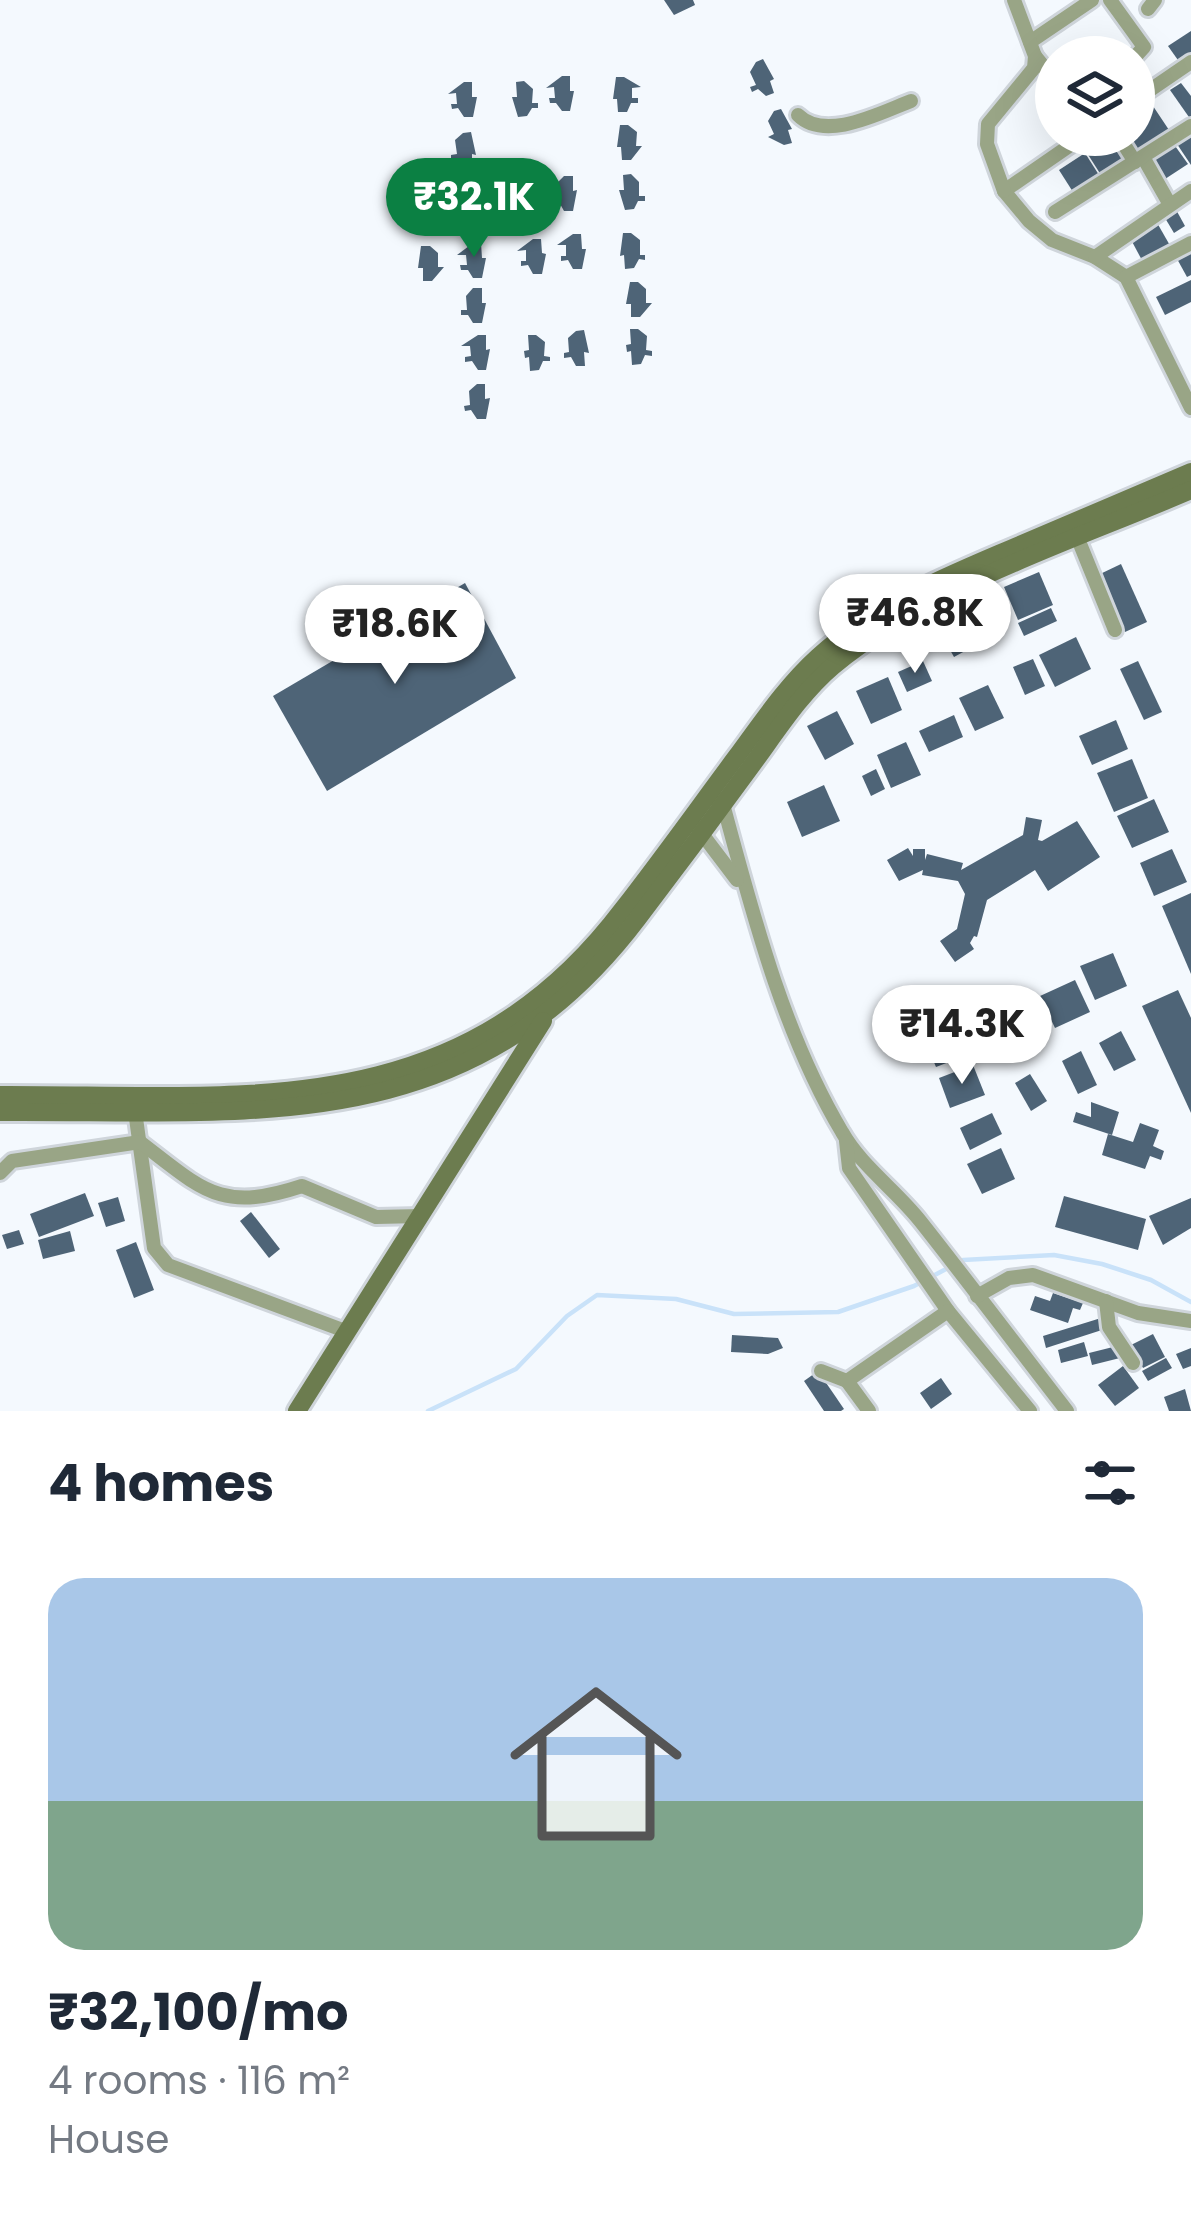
<!DOCTYPE html>
<html lang="en">
<head>
<meta charset="utf-8">
<style>
  body { margin:0; font-family:Poppins,sans-serif; background:#f6f6f7; color:#1f2937; height:100vh; display:flex; flex-direction:column; font-size:45px; white-space:nowrap }
  * { box-sizing:border-box; margin:0 }
  p { font-size:39px; color:#747a83 }
  .icon { flex:none; width:66px; height:66px; fill:none; stroke:currentColor; stroke-width:2; stroke-linecap:round; stroke-linejoin:round }
  .map { position:relative; height:1411px; overflow:hidden }
  .drawer { display:flex; flex-direction:column; background:#fff; flex:1 }
  .drawer>* { flex:none }
  .fabs { position:absolute; left:1035px; top:36px; display:grid; gap:24px }
  .fabs a { display:grid; place-items:center; width:120px; height:120px; border-radius:50%; background:#fff; box-shadow:0 12px 48px #0002; font-size:60px }
  .price { position:absolute; translate:-50% -102px; padding:0 27px; border-radius:42px; background:#fff; color:#222; font-size:39px; line-height:78px; filter:drop-shadow(0 3px 6px #0008) }
  .price::after { content:''; position:absolute; left:50%; top:72px; width:36px; height:27px; margin-left:-18px; background:inherit; clip-path:polygon(0 0,100% 0,50% 100%) }
  .price.active { background:#0b8043; color:#fff }
  ul { padding:0; list-style:none }
  li { display:grid; align-content:center; gap:24px; height:636px; padding:0 48px }
  li+li { border-top:3px solid #e0e1e3 }
  li span { display:grid; place-items:center; height:372px; border-radius:36px; color:#555 }
  li>.icon { margin-inline-start:auto }
  span .icon { width:216px; height:216px; fill:#fffc; stroke-width:1 }
  li b { font-size:51px }
  h2 { display:flex; justify-content:space-between; align-items:center; height:144px; padding:0 48px; font-size:51px }
  .map>svg:first-child { display:block }
</style>
</head>
<body>
<div class="map">
<svg width="1191" height="1411" viewBox="0 0 1191 1411">
  <rect width="100%" height="100%" fill="#f4f9fe"/>
  <g fill="none" stroke-linecap="round" stroke-linejoin="round">
    <polyline stroke="#c9e2f9" stroke-width="4.5" points="428,1411 516,1369 567,1316 597,1295 676,1299 734,1314 838,1312 914,1286 963,1260 1054,1255 1102,1264 1151,1280 1191,1302"/>
  </g>
  <g fill="#4e6477">
    <polygon points="664,0 693,0 695,5 674,15"/>
    <polygon points="1191,31 1191,55 1180,63 1168,46"/>
    <polygon points="763,59 774,79 770,81 774,93 766,96 758,89 752,92 750,87 756,85 750,72 756,62"/>
    <polygon points="1138,61 1149,81 1134,89 1134,63"/>
    <polygon points="562,76 570,76 570,91 574,91 570,111 562,111 556,103 550,103 549,98 555,98 554,87 546,88"/>
    <polygon points="616,77 624,77 641,87 632,88 632,98 638,98 638,103 631,103 627,112 618,112 617,99 613,99"/>
    <polygon points="524,81 533,89 532,103 538,103 538,108 532,108 527,116 518,117 512,97 517,97 516,82"/>
    <polygon points="464,82 472,82 472,97 477,97 473,117 464,117 458,108 452,109 451,104 457,104 456,93 448,94"/>
    <polygon points="1181,83 1191,96 1191,120 1170,90"/>
    <polygon points="1151,103 1169,130 1134,153 1122,135 1134,135 1134,115"/>
    <polygon points="781,109 792,129 788,130 792,143 784,145 768,137 774,134 768,121 774,111"/>
    <polygon points="620,125 628,125 637,132 636,146 642,146 631,160 622,160 621,147 617,147"/>
    <polygon points="1191,130 1191,165 1175,141"/>
    <polygon points="471,132 476,155 472,154 472,168 463,168 458,159 451,160 451,155 457,154 455,140 463,133"/>
    <polygon points="1114,135 1129,157 1101,175 1087,153"/>
    <polygon points="1173,143 1188,164 1165,179 1150,159"/>
    <polygon points="1085,153 1099,175 1073,192 1059,170"/>
    <polygon points="631,174 639,182 639,196 645,196 645,201 638,201 634,209 625,210 619,190 624,190 623,175"/>
    <polygon points="564,176 573,176 573,191 577,190 573,211 564,211 559,202 552,203 552,198 558,197 557,183"/>
    <polygon points="527,180 535,187 535,202 541,202 541,207 534,206 529,216 520,216 515,196 519,196 519,181"/>
    <polygon points="467,184 475,184 475,199 479,199 475,219 467,220 461,211 454,211 454,207 460,206 459,196 451,196"/>
    <polygon points="421,186 429,186 437,193 437,207 443,207 443,212 436,212 431,221 422,221 422,208 417,208"/>
    <polygon points="1174,206 1185,226 1174,233 1162,213"/>
    <polygon points="1156,221 1172,249 1144,264 1129,236"/>
    <polygon points="623,233 631,233 640,240 640,255 645,255 645,260 639,259 634,268 625,269 624,255 620,256"/>
    <polygon points="573,234 581,234 582,249 586,249 582,269 573,269 568,260 561,261 561,256 566,256 566,245 557,245"/>
    <polygon points="533,239 541,239 542,253 546,254 542,274 533,274 528,265 521,266 521,261 526,261 526,250 517,251"/>
    <polygon points="473,243 481,243 482,258 486,258 482,278 473,278 468,270 461,270 460,265 467,265 466,255 457,255"/>
    <polygon points="421,246 430,246 438,253 438,267 444,267 432,281 423,281 423,268 418,268"/>
    <polygon points="1191,249 1191,275 1187,277 1176,257"/>
    <polygon points="1191,280 1191,302 1165,315 1156,297"/>
    <polygon points="630,282 638,282 646,289 646,303 652,303 640,317 631,317 631,304 626,304"/>
    <polygon points="473,288 482,288 482,303 486,303 482,323 473,323 468,315 461,315 461,310 467,310 466,296"/>
    <polygon points="630,329 638,329 647,336 646,350 652,351 652,356 645,355 641,364 632,365 631,351 627,352 626,345 631,344"/>
    <polygon points="584,330 589,353 584,352 585,366 576,366 571,357 564,358 564,353 569,352 568,338 576,331"/>
    <polygon points="478,335 486,335 486,350 490,349 486,370 478,370 472,361 465,362 465,357 471,356 470,346 461,346"/>
    <polygon points="528,335 536,335 545,342 544,356 550,357 550,361 543,361 539,370 530,371 529,357 525,358 524,351 529,350"/>
    <polygon points="477,384 485,384 485,399 490,398 486,419 477,419 471,410 465,411 464,406 470,405 469,391"/>
    <polygon points="1121,564 1147,622 1125,632 1098,575"/>
    <polygon points="1039,572 1053,605 1018,620 1004,587"/>
    <polygon points="465,583 516,678 327,791 273,696"/>
    <polygon points="1051,608 1057,621 1024,636 1018,623"/>
    <polygon points="962,618 976,645 954,657 945,641 956,635 950,625"/>
    <polygon points="1076,637 1091,669 1055,687 1039,655"/>
    <polygon points="1033,659 1045,686 1025,695 1013,667"/>
    <polygon points="923,661 932,681 907,692 898,672"/>
    <polygon points="1138,661 1162,712 1144,720 1120,669"/>
    <polygon points="888,677 902,710 871,724 856,691"/>
    <polygon points="988,685 1004,718 975,731 959,698"/>
    <polygon points="837,711 854,744 825,760 807,726"/>
    <polygon points="954,715 963,737 929,752 919,731"/>
    <polygon points="1116,720 1128,749 1092,765 1079,736"/>
    <polygon points="906,742 921,775 891,788 877,755"/>
    <polygon points="1132,759 1148,798 1114,812 1097,773"/>
    <polygon points="876,769 885,789 871,796 862,776"/>
    <polygon points="824,785 840,821 802,837 787,802"/>
    <polygon points="1154,799 1169,832 1132,848 1117,816"/>
    <polygon points="1026,817 1042,820 1038,840 1042,841 1077,821 1100,857 1048,891 1035,870 987,900 977,937 974,936 970,943 974,949 955,962 940,941 957,929 965,894 958,881 922,875 923,870 899,881 887,860 908,848 913,856 913,849 925,849 925,860 927,854 963,863 961,870 1023,835"/>
    <polygon points="1172,849 1187,882 1154,896 1140,863"/>
    <polygon points="1191,893 1191,974 1162,906"/>
    <polygon points="1113,953 1127,986 1095,1000 1080,966"/>
    <polygon points="1075,980 1090,1012 1055,1028 1040,996"/>
    <polygon points="1178,990 1191,1018 1191,1113 1142,1006"/>
    <polygon points="1031,1000 1046,1033 1015,1047 1000,1014"/>
    <polygon points="947,1023 962,1057 936,1067 922,1034"/>
    <polygon points="1121,1031 1136,1060 1114,1071 1099,1043"/>
    <polygon points="1081,1051 1097,1085 1078,1094 1062,1061"/>
    <polygon points="973,1065 985,1095 950,1108 939,1078"/>
    <polygon points="1030,1074 1047,1101 1031,1111 1015,1083"/>
    <polygon points="1091,1102 1119,1112 1112,1135 1073,1122 1076,1112 1091,1117"/>
    <polygon points="992,1113 1002,1134 970,1150 960,1128"/>
    <polygon points="1140,1123 1159,1130 1153,1146 1164,1151 1161,1160 1150,1156 1145,1169 1102,1155 1108,1134 1133,1142"/>
    <polygon points="1001,1148 1015,1179 982,1194 967,1164"/>
    <polygon points="85,1193 94,1216 39,1237 30,1214"/>
    <polygon points="1064,1196 1146,1219 1138,1250 1055,1227"/>
    <polygon points="118,1197 125,1221 106,1227 98,1203"/>
    <polygon points="1191,1198 1191,1228 1163,1245 1149,1216"/>
    <polygon points="251,1212 280,1249 269,1258 240,1221"/>
    <polygon points="19,1230 24,1244 7,1249 2,1235"/>
    <polygon points="70,1231 75,1251 43,1259 38,1240"/>
    <polygon points="136,1242 154,1290 134,1298 116,1250"/>
    <polygon points="1053,1293 1083,1303 1080,1310 1073,1308 1068,1323 1030,1310 1035,1296 1050,1301"/>
    <polygon points="1101,1318 1105,1329 1046,1348 1043,1336"/>
    <polygon points="1153,1334 1165,1357 1143,1368 1131,1345"/>
    <polygon points="732,1335 778,1338 783,1348 768,1354 731,1352"/>
    <polygon points="1084,1342 1088,1356 1061,1363 1058,1350"/>
    <polygon points="1117,1346 1120,1358 1092,1365 1089,1353"/>
    <polygon points="1191,1348 1191,1366 1183,1369 1176,1354"/>
    <polygon points="1166,1358 1172,1368 1148,1381 1142,1371"/>
    <polygon points="1123,1366 1139,1388 1115,1406 1098,1385"/>
    <polygon points="818,1371 844,1409 841,1411 824,1411 804,1381"/>
    <polygon points="941,1378 952,1394 931,1409 920,1393"/>
    <polygon points="1185,1389 1191,1411 1169,1411 1164,1397"/>
  </g>
  <g fill="none" stroke-linecap="round" stroke-linejoin="round">
    <g stroke="#cfd5db" stroke-width="20">
      <g id="street">
        <polyline points="1110,0 1144,47 1134,58"/>
        <polyline points="1148,9 1155,0"/>
        <polyline points="1030,42 1092,0"/>
        <polyline points="1035,56 1056,82"/>
        <polyline points="1134,101 1191,62"/>
        <path d="M798,115C825,142 880,113 911,101"/>
        <polyline points="1085,135 1004,191 1029,221 1052,240 1095,257 1126,277 1191,408"/>
        <polyline points="1118,135 1135,162"/>
        <polyline points="1143,157 1169,203"/>
        <polyline points="1004,191 987,144 988,124 1034,68 1035,56 1014,0"/>
        <polyline points="1055,212 1191,126"/>
        <polyline points="1095,257 1191,191"/>
        <polyline points="1126,277 1191,243"/>
        <polyline points="1078,539 1115,630"/>
        <path d="M718,800L723,804C753,915 783,1033 842,1132C861,1166 897,1191 921,1222C970,1284 1018,1348 1067,1411"/>
        <polyline points="696,826 737,880"/>
        <polyline points="135,1111 154,1248 168,1265 348,1332"/>
        <polyline points="846,1141 849,1168 948,1311 1030,1411"/>
        <path d="M0,1173L12,1161L140,1142C203,1190 220,1213 302,1186L376,1217L421,1216"/>
        <polyline points="977,1296 1009,1278 1033,1275 1138,1313 1191,1321"/>
        <polyline points="1106,1301 1109,1327 1133,1363"/>
        <polyline points="821,1371 847,1381"/>
        <polyline points="869,1411 847,1381 948,1311"/>
      </g>
    </g>
    <g stroke="#cfd5db" stroke-width="24">
      <g id="secondary">
        <path d="M0,1095C242,1094 458,1127 623,909C662,859 699,807 737,756C762,722 787,685 818,657C874,605 945,577 1015,547C1074,522 1132,497 1191,472"/>
        <path d="M0,1112C251,1110 468,1143 638,918C677,867 715,816 752,765C777,731 801,693 833,666C929,586 1076,540 1191,490"/>
        <polyline points="297,1411 543,1021"/>
      </g>
    </g>
    <use href="#street" stroke="#99a586" stroke-width="14"/>
    <use href="#secondary" stroke="#6c7c4f" stroke-width="18"/>
  </g>
</svg>
<div class="fabs">
<a><svg class="icon" aria-label="layers" viewBox="0 0 24 24"><path d="M12 4l9 5-9 5-9-5zM3 14l9 5 9-5"/></svg></a>
</div>
<b class="price active" style="left:474px;top:260px">₹32.1K</b>
<b class="price" style="left:915px;top:676px">₹46.8K</b>
<b class="price" style="left:395px;top:687px">₹18.6K</b>
<b class="price" style="left:962px;top:1087px">₹14.3K</b>
</div>
<section class="drawer">
<h2>4 homes<svg class="icon" aria-label="filters" viewBox="0 0 24 24"><path d="M4 7h16M4 17h16"/><circle cx="9" cy="7" r="2"/><circle cx="15" cy="17" r="2"/></svg></h2>
<ul>
<li><span style="background:linear-gradient(#a9c7e8 60%,#7fa58c 0)"><svg class="icon" aria-label="home" viewBox="0 0 24 24"><path d="M3 11l9-7 9 7M6 9v11h12V9"/></svg></span><div><b>₹32,100/mo</b><p>4 rooms · 116 m²</p><p>House</p></div></li>
</ul>
</section>
</body>
</html>
